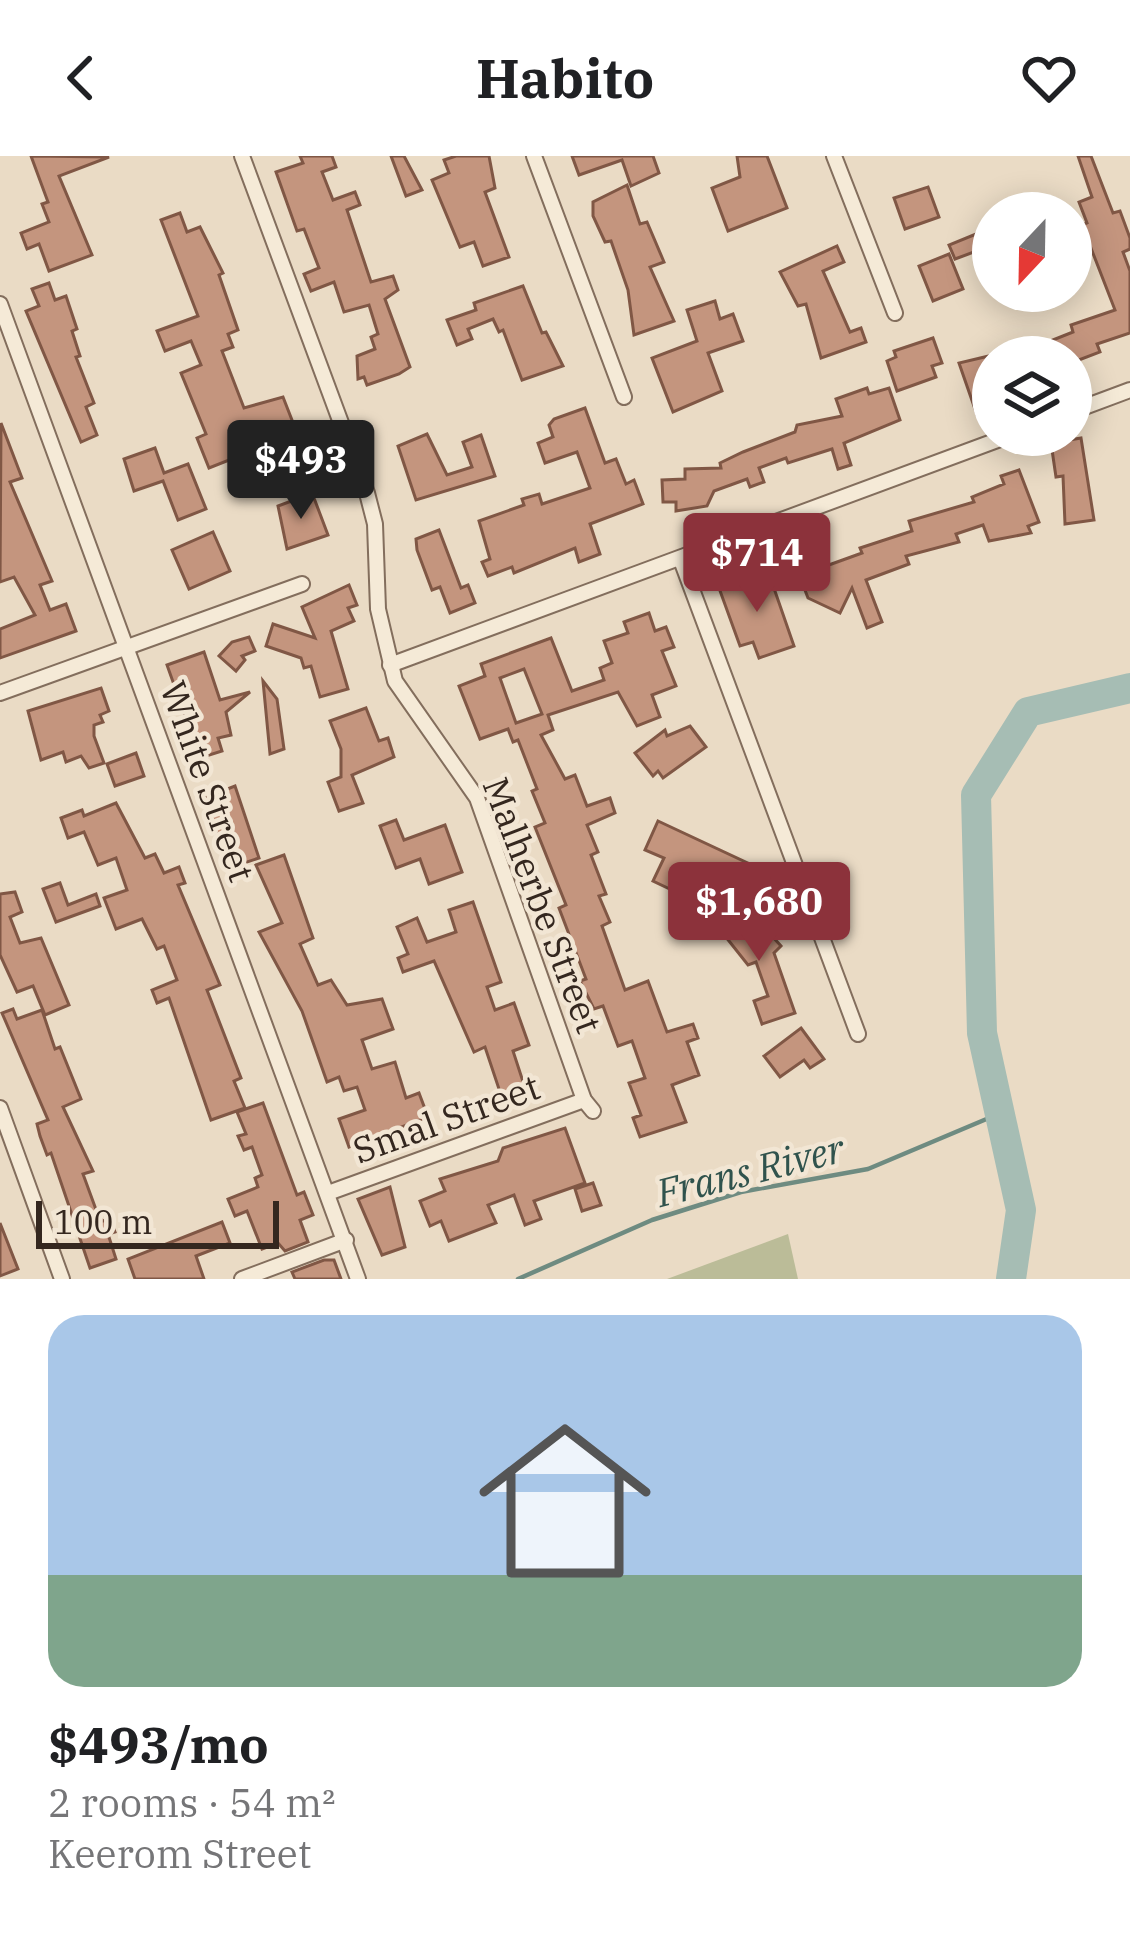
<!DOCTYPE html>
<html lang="en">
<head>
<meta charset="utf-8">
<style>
  body { margin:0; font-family:"IBM Plex Serif",serif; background:#f6f6f6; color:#202124; height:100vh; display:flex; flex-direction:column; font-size:45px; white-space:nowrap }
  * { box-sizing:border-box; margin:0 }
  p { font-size:39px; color:#757577 }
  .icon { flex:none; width:66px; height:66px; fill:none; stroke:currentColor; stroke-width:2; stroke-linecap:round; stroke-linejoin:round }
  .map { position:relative; height:1123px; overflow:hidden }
  .sheet { display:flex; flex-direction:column; background:#fff; flex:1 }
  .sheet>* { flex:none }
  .needle { width:78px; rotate:202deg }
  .buttons { position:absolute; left:972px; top:36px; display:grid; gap:24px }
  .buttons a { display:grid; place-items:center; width:120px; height:120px; border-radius:50%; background:#fff; box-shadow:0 6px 30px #0003; font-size:60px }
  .scale { position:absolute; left:36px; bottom:30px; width:243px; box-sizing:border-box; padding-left:12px; border:6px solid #34271f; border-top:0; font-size:33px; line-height:42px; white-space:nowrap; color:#34271f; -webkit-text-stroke:9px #f2e6d4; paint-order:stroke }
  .price { position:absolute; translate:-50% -102px; padding:0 27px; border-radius:12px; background:#8c323b; color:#fff; font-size:39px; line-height:78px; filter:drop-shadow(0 3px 6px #0008) }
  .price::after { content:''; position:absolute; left:50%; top:72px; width:36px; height:27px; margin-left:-18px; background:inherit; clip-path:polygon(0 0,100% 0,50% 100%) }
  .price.current { background:#222; color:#fff }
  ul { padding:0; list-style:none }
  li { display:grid; align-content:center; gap:24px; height:636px; padding:0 48px }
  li+li { border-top:3px solid #e0e0e0 }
  li span { display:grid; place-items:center; height:372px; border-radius:36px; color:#555 }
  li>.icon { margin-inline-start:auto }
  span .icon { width:216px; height:216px; fill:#fffc; stroke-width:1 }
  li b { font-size:51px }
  header { display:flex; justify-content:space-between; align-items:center; height:156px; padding:0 48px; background:#fff; font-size:54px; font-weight:700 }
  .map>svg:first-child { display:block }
</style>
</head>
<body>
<header><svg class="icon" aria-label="back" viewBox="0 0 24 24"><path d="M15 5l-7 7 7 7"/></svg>Habito<svg class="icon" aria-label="heart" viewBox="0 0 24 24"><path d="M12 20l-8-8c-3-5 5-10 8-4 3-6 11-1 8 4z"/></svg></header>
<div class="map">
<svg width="1130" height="1123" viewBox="0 0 1130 1123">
  <rect width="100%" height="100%" fill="#eadbc5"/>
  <polygon fill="#bbbc98" points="788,1078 798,1123 667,1123"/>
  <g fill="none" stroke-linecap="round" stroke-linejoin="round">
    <polyline stroke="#6e8b81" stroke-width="4.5" points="518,1123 652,1064 741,1036 868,1013 996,959"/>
    <polyline stroke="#a6bdb4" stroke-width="30" points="1011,1123 1021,1054 982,877 976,639 1028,556 1130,532"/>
  </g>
  <g fill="#c4957e" stroke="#805745" stroke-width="3" fill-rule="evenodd">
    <polygon points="31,0 109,1 59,20 92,99 49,115 39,88 27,93 21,77 49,66 42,48 48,46"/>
    <polygon points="300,0 332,0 336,11 322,16 333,44 355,36 360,49 347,54 371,126 393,120 398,134 385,143 410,211 399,218 367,229 364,221 358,223 357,200 375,193 371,181 378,178 369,149 344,156 334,126 311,135 304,118 319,112 304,73 297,75 276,16 303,7"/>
    <polygon points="391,0 404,0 422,34 406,40"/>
    <polygon points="456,0 489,0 495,32 485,36 509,101 483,110 474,86 460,91 432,24 449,17 444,4"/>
    <polygon points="572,0 653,0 659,17 631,30 622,4 579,19"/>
    <polygon points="737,0 767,0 787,52 728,75 712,32 740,21"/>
    <polygon points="1078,0 1091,0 1113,57 1120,55 1130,82 1130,93 1123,96 1130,115 1130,177 1097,188 1100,196 1071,207 1071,201 1010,201 1073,176 1071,169 1115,154 1082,69 1087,67 1079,46 1092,41"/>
    <polygon points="627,29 640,68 647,66 664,106 650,111 674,165 634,179 628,134 611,85 605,86 593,60 593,46"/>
    <polygon points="928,31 939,61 905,73 894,42"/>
    <polygon points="180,57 187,76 200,71 223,117 219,119 238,174 228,178 233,191 222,195 244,252 283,241 297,277 209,312 197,282 206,278 181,217 201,209 191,185 165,195 157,175 198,160 161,64"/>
    <polygon points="976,78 982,93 955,103 949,89"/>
    <polygon points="837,90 844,106 823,115 850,176 861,172 866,186 821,202 806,148 798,150 780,116"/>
    <polygon points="949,98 963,133 933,145 919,110"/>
    <polygon points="49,127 55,144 66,140 77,173 72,175 80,200 76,201 94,247 86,251 97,279 81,286 26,155 39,150 32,133"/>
    <polygon points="523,130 542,177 546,176 563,210 522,224 503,174 499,176 493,163 468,173 472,183 457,189 447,164 476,154 474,147"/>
    <polygon points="715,145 720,163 733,158 743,185 708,197 722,235 673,256 652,202 697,185 687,154"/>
    <polygon points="933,182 942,207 932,210 936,221 897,235 887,205 896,201 894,195"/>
    <polygon points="993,199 993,254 977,259 959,207"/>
    <polygon points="867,232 869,238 889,232 900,264 844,287 851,309 838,313 832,293 788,307 786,302 759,312 764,326 750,331 747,323 714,335 707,350 676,355 676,346 663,346 662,324 685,323 685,313 721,312 720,307 743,296 795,276 797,269 842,260 836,243"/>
    <polygon points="585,252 605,307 616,303 626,328 634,324 643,348 590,368 600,398 579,406 575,392 514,417 512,411 488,420 482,406 490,403 479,365 524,349 522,343 539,338 542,348 590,332 577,296 545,307 538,287 553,281 549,269 554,263"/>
    <polygon points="1,267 22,322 10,326 52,425 40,429 50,454 66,448 76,475 0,502 0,473 35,459 14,421 0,426"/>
    <polygon points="427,278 447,319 472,311 463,286 481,279 495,320 416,344 398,290"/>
    <polygon points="1081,282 1094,364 1065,368 1063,320 1056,321 1051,287"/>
    <polygon points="155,292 164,317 188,308 206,353 178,364 163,325 134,335 124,303"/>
    <polygon points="1019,314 1039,366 1028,370 1031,377 989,385 983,369 956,378 959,386 906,400 909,408 866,424 882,466 867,472 852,432 840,457 808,442 793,403 819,393 826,410 862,397 860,392 912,375 909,365 974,346 972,341 1004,328 1001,320"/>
    <polygon points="302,341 303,345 314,342 328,379 287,393 278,350"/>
    <polygon points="439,374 461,432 468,429 475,447 450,457 440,431 432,434 417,394 416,383"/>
    <polygon points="213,376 230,415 189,433 172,394"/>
    <polygon points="768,415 794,490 759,502 753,486 740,490 719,432"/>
    <polygon points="349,429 357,449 348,452 354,465 331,475 348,533 320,541 311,510 304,512 301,502 266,490 273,468 315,482 302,451"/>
    <path d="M649,457L655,475L666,471L674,491L662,495L676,530L652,539L660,561L637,570L618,536L548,559L553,574L541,579L565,623L575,619L587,650L610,642L615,657L587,669L598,696L591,699L606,738L599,740L610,766L602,770L625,834L648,825L667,876L693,868L698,882L687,886L699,919L672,929L686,966L640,981L633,962L641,959L629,927L645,922L632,885L618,890L603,850L594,853L580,825L586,823L559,752L566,749L535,671L545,667L532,635L537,633L518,584L513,586L508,573L480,583L459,530L485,520L481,508L551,482L572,535L604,524L600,512L612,507L604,485L628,477L624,466ZM524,513L542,558L516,567L500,522Z"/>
    <polygon points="249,481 255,495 242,500 245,504 236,515 219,500 232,486"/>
    <polygon points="204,496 220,544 250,536 226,556 231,579 218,582 222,595 200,602 167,509"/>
    <polygon points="263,525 277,543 284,593 270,598"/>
    <polygon points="101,532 109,555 100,559 103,566 94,569 94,580 104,607 89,612 81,600 66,606 63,596 41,604 28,555"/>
    <polygon points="366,552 379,585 388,582 394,601 352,619 363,647 339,655 328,626 341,621 341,593 330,565"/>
    <polygon points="690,570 706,591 663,622 658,615 653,620 635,597 665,574 667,580"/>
    <polygon points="136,597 144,620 115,630 107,608"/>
    <polygon points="235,630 259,702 229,712 204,642"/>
    <polygon points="116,647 145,702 155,698 164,717 179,711 185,727 178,729 220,829 207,834 241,922 234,925 245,952 211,964 169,842 157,847 152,834 177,824 164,790 157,793 142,763 116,773 104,742 127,734 116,702 98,709 84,676 68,682 61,662 82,654 84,660"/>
    <polygon points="396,664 404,684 445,669 462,716 429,728 420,703 396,712 380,670"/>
    <polygon points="658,665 754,710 742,734 700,713 694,724 682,718 674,735 653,725 664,702 645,694"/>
    <polygon points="284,699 313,782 300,788 318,829 331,824 347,849 382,843 393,873 362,884 372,913 395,906 406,942 419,937 428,961 349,991 339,963 365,954 357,931 344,935 339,921 327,926 302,855 259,776 282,767 256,709"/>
    <polygon points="60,727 68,749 96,738 100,750 56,766 43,733"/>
    <polygon points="15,736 22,756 10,761 20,787 41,782 69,849 45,859 33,830 17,836 0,799 0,738"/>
    <polygon points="473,746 501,826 487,831 495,854 514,847 529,889 513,895 529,944 505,951 485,891 474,896 434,805 403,816 398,802 408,798 397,771 417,762 427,786 456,776 449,754"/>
    <polygon points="736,754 757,777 767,783 771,779 781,790 774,797 795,857 762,868 754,845 768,840 756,806 748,809 710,761"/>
    <polygon points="13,853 17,863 42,854 55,893 60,891 81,943 63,951 93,1015 83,1018 98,1059 103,1065 110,1063 115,1076 108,1078 116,1103 90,1112 51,997 47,999 40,980 37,968 48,964 2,857"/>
    <polygon points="801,872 824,903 810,912 804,904 780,921 764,900"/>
    <polygon points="263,947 297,1039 304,1036 313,1059 300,1064 308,1086 285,1095 278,1087 262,1093 247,1055 235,1060 228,1043 258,1031 255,1022 262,1019 252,991 244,994 238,980 246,978 237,956"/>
    <polygon points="565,972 585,1027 534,1045 541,1063 525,1069 514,1039 488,1049 496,1067 449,1085 441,1065 430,1070 420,1045 445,1035 440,1023 498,1005 503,992"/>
    <polygon points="593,1027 601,1049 582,1055 575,1033"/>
    <polygon points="390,1031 405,1091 382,1099 358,1043"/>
    <polygon points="222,1066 230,1087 196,1100 204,1123 135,1123 128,1103"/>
    <polygon points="0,1067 18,1113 0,1120"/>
    <polygon points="324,1104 334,1104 341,1123 295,1123 292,1116"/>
  </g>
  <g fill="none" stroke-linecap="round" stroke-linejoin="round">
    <g stroke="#836e5d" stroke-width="18">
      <g id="minor">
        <polyline points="242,0 367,337 375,368 378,453 395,525 477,642 584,944 593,955"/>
        <polyline points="534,0 624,241"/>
        <polyline points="834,0 895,157"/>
        <polyline points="0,148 358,1123"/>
        <polyline points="1071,256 1130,234"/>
        <polyline points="681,404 858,878"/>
        <polyline points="390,509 1011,279"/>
        <polyline points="0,537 302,428"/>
        <polyline points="0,952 62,1123"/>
        <polyline points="328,1037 584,944"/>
        <polyline points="242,1123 346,1084"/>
      </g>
    </g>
    <use href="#minor" stroke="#f5ead7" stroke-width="14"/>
  </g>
  <g text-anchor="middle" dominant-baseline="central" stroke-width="9" stroke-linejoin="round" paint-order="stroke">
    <g font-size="36" fill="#34271f" stroke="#f2e6d4">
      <text transform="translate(208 625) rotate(70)">White Street</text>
      <text transform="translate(543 749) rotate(69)">Malherbe Street</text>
      <text transform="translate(446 962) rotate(-20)">Smal Street</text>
    </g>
    <g font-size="39" font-style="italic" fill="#30534d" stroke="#f2e6d4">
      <text transform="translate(750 1014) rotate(-14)">Frans River</text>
    </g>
  </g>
</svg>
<div class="buttons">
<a><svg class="needle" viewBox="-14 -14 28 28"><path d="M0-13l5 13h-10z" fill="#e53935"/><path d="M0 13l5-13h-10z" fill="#757577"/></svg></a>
<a><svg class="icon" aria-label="layers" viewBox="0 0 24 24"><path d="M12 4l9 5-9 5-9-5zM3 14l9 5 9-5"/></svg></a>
</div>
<div class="scale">100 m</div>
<b class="price current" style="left:301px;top:366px">$493</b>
<b class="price" style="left:757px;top:459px">$714</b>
<b class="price" style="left:759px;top:808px">$1,680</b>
</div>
<section class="sheet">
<ul>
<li><span style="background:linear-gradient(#a9c7e8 70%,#7fa58c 0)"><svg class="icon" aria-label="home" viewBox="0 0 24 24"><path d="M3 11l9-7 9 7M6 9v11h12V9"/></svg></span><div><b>$493/mo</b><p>2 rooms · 54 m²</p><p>Keerom Street</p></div></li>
</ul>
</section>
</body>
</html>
